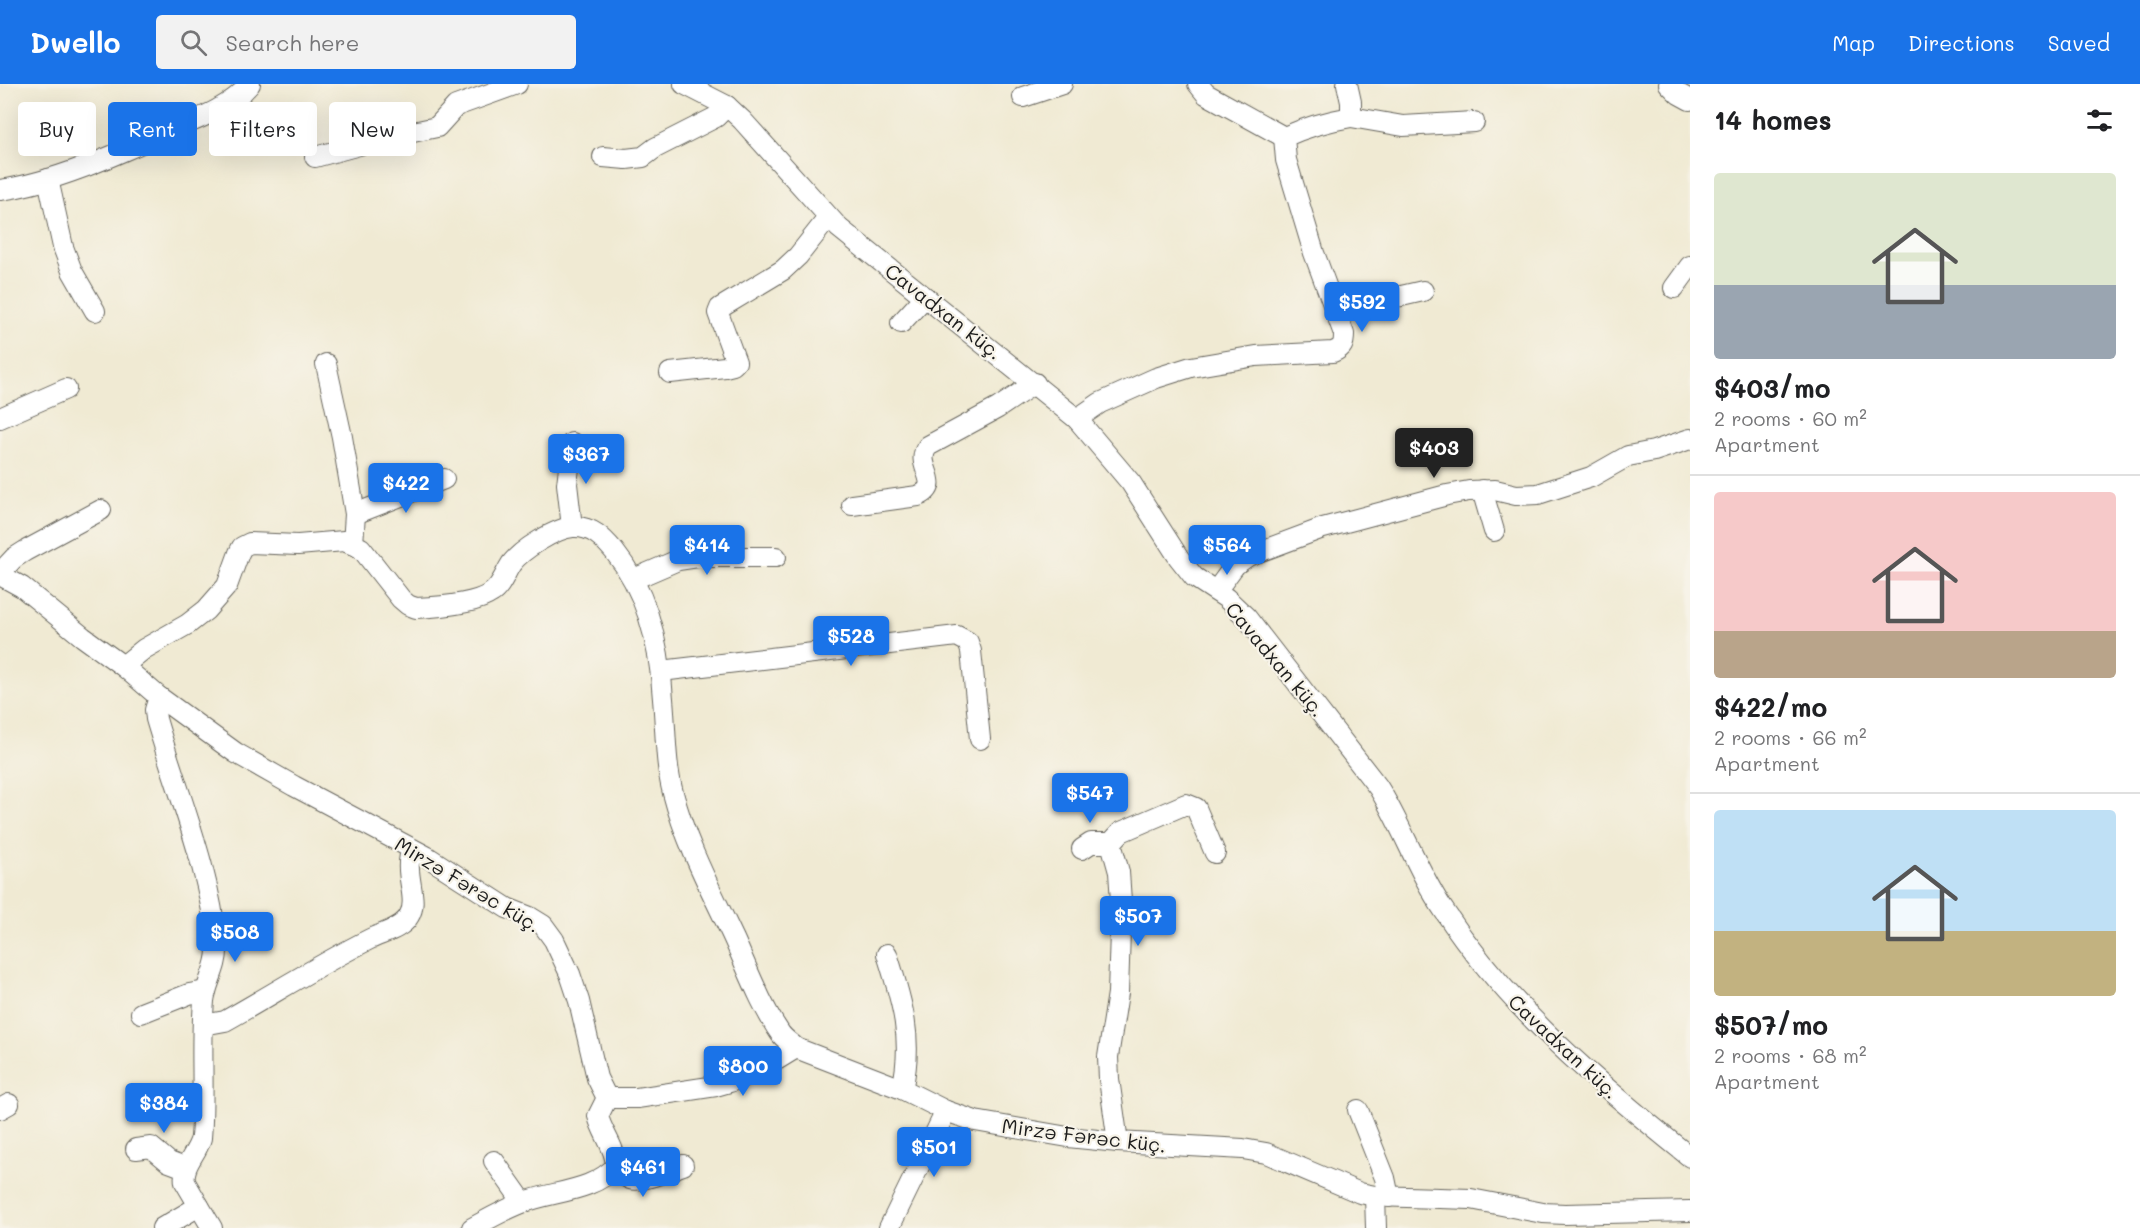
<!DOCTYPE html>
<html lang="en">
<head>
<meta charset="utf-8">
<style>
  body { margin:0; font-family:Mali,sans-serif; background:#f2f2f2; color:#202124; height:100vh; display:flex; flex-direction:column; font-size:22px; white-space:nowrap }
  * { box-sizing:border-box; margin:0 }
  p { font-size:20px; color:#757577 }
  .icon { flex:none; width:33px; height:33px; fill:none; stroke:currentColor; stroke-width:2; stroke-linecap:round; stroke-linejoin:round }
  .map { position:relative; flex:1; overflow:hidden }
  .side { display:flex; flex-direction:column; background:#fff; width:450px }
  .side>* { flex:none }
  .hud { position:absolute; left:18px; top:18px; width:570px; height:54px; display:flex; gap:12px }
  .price { position:absolute; translate:-50% -51px; padding:0 14px; border-radius:6px; background:#1a73e8; color:#fff; font-size:20px; line-height:39px; filter:drop-shadow(0 2px 3px #0008) }
  .price::after { content:''; position:absolute; left:50%; top:36px; width:18px; height:14px; margin-left:-9px; background:inherit; clip-path:polygon(0 0,100% 0,50% 100%) }
  .price.current { background:#222; color:#fff }
  ul { padding:0; list-style:none }
  li { display:grid; align-content:center; gap:12px; height:318px; padding:0 24px }
  li+li { border-top:2px solid #e0e0e0 }
  li span { display:grid; place-items:center; height:186px; border-radius:6px; color:#555 }
  li>.icon { margin-inline-start:auto }
  span .icon { width:108px; height:108px; fill:#fffc; stroke-width:1 }
  li b { font-size:26px }
  h2 { display:flex; justify-content:space-between; align-items:center; height:72px; padding:0 24px; font-size:26px }
  .pill { padding:0 21px; border-radius:6px; background:#fff; box-shadow:0 6px 24px #0002; font-size:21px; line-height:54px }
  .pill.current { background:#1a73e8; color:#fff }
  header { display:flex; align-items:center; gap:36px; box-sizing:border-box; height:84px; padding:0 30px; background:#1a73e8; color:#fff }
  header strong { font-size:28px }
  nav { display:flex; gap:33px; margin-inline-start:auto; font-size:21px }
  .search { width:420px; height:54px; background:#f2f2f2; display:flex; align-items:center; gap:15px; box-sizing:border-box; padding:0 21px; border-radius:6px; color:#757577; font-size:22px }
  main { display:flex; flex:1; min-height:0 }
  .map>svg:first-child { display:block }
</style>
</head>
<body>
<header>
<strong>Dwello</strong>
<div class="search"><svg class="icon" aria-label="search" viewBox="0 0 24 24"><circle cx="10" cy="10" r="6"/><path d="M15 15l6 6"/></svg>Search here</div>
<nav><a>Map</a><a>Directions</a><a>Saved</a></nav>
</header>
<main>
<div class="map">
<svg width="1690" height="1144" viewBox="0 0 1690 1144">
  <rect width="100%" height="100%" fill="#f7f3e8"/>
  <filter id="ink" filterUnits="userSpaceOnUse"><feTurbulence type="fractalNoise" baseFrequency=".0167" numOctaves="2"/><feDisplacementMap in="SourceGraphic" scale="12" xChannelSelector="R" yChannelSelector="G"/><feConvolveMatrix kernelMatrix="1 2 1 2 8 2 1 2 1" color-interpolation-filters="sRGB"/></filter>
  <filter id="wash" filterUnits="userSpaceOnUse"><feTurbulence type="fractalNoise" baseFrequency=".008" numOctaves="4" result="noise"/><feDisplacementMap in="SourceGraphic" scale="24" xChannelSelector="R" yChannelSelector="G"/><feGaussianBlur stdDeviation="1.35" result="paint"/><feColorMatrix in="noise" values="0 0 0 0 0 0 0 0 0 0 0 0 0 0 0 0 0 1.4 0 .05"/><feComposite in="paint" operator="in"/></filter>
  <g filter="url(#wash)">
    <rect width="100%" height="100%" fill="#f0ead3"/>
  </g>
  <g filter="url(#ink)">
    <g fill="none" stroke-linecap="round" stroke-linejoin="round">
      <g stroke="#66645c" stroke-width="22">
        <g id="minor">
          <path d="M684,0L727,22L742,36L839,144L1077,335L1131,399L1179,474L1194,493L1226,514L1246,533L1378,703C1403,743 1418,789 1445,828C1509,925 1600,1001 1690,1073"/>
          <polyline points="1198,0 1206,10 1284,53"/>
          <polyline points="1669,0 1679,10 1690,16"/>
          <polyline points="1023,13 1062,0"/>
          <polyline points="1351,33 1403,42 1474,38"/>
          <polyline points="315,73 389,53 437,43 456,22 517,0"/>
          <polyline points="603,73 626,75 643,73 655,64 716,33 727,22"/>
          <polyline points="48,95 63,163 72,187 95,227"/>
          <path d="M0,106C53,99 118,70 166,48C195,36 229,25 250,0"/>
          <polyline points="1674,204 1690,182"/>
          <polyline points="1336,227 1423,207"/>
          <polyline points="901,239 925,213"/>
          <polyline points="326,280 342,353 355,430 353,460"/>
          <polyline points="670,289 725,283 733,281 736,278 718,229 720,224 783,186 798,172 828,134"/>
          <polyline points="0,334 66,305"/>
          <path d="M1077,335L1100,319L1156,294L1191,283L1256,272L1333,268C1343,264 1344,260 1344,250L1314,169L1286,76L1284,53C1306,43 1328,37 1351,33V18L1347,0"/>
          <polyline points="572,359 567,400 572,443"/>
          <polyline points="1482,406 1494,447"/>
          <path d="M852,421L918,412C946,400 912,381 928,362L998,324L1035,299"/>
          <polyline points="355,430 444,395"/>
          <polyline points="0,489 14,474 25,467 101,426"/>
          <polyline points="0,491 22,503 83,553 123,582 159,613 236,669 294,702 426,772 507,824 530,833 543,841 554,856 570,890 579,917 597,994 607,1014 637,1014 716,1002 730,998 765,983 796,964 902,1005 946,1027 975,1037 1068,1053 1118,1058 1243,1065 1266,1069 1360,1109 1375,1112 1471,1115 1543,1129 1565,1130 1690,1127"/>
          <polyline points="634,495 678,476 698,473 776,473"/>
          <polyline points="1216,507 1235,481 1248,472 1323,444 1447,411 1469,407 1495,406 1516,411 1538,410 1591,393 1628,372 1654,367 1690,355"/>
          <path d="M123,582L144,565L188,540L206,526L227,502L239,469L242,463L250,459L298,461L344,457L361,464L401,515L408,521L416,524C436,523 476,520 491,509C501,503 505,489 511,480C521,466 556,444 573,443C592,442 603,454 614,467C648,509 660,563 663,615C666,647 665,679 673,709C686,760 712,808 734,855C748,886 761,921 780,949C784,955 791,959 796,964"/>
          <polyline points="661,587 957,552 968,558 971,567 980,655"/>
          <path d="M159,613L155,626L156,635C178,711 210,784 217,864C218,883 206,899 204,917C200,962 205,1008 201,1054C197,1070 182,1081 185,1098L212,1144"/>
          <polyline points="1082,765 1091,759 1111,759"/>
          <path d="M887,870C902,917 914,956 902,1005"/>
          <polyline points="141,929 189,910 206,907"/>
          <path d="M203,941L225,937C273,910 320,880 370,855C382,849 402,845 409,832C420,815 402,789 412,765"/>
          <polyline points="0,1025 9,1020"/>
          <polyline points="1358,1026 1385,1094 1389,1113"/>
          <polyline points="1118,1058 1109,995 1108,973 1118,909 1121,817 1119,788 1111,759 1121,748 1186,720 1196,724 1215,769"/>
          <polyline points="136,1065 151,1063 169,1078 185,1084"/>
          <polyline points="494,1077 523,1118"/>
          <path d="M616,1082C620,1086 624,1093 630,1095C642,1099 671,1085 683,1081"/>
          <polyline points="1375,1112 1376,1144"/>
          <polyline points="162,1144 199,1122"/>
          <path d="M472,1144C488,1135 504,1126 522,1119C552,1107 593,1108 616,1082C616,1064 602,1049 598,1032L607,1014"/>
          <polyline points="889,1144 946,1027"/>
        </g>
      </g>
      <use href="#minor" stroke="#fff" stroke-width="20"/>
    </g>
  </g>
  <g text-anchor="middle" dominant-baseline="central" stroke-width="4.5" stroke-linejoin="round" paint-order="stroke">
    <g font-size="20" fill="#1c1c1c" stroke="#f7f3e8">
      <text transform="translate(944 227) rotate(38)">Cavadxan küç.</text>
      <text transform="translate(1276 575) rotate(50)">Cavadxan küç.</text>
      <text transform="translate(468 800) rotate(31)">Mirzə Fərəc küç.</text>
      <text transform="translate(1564 962) rotate(43)">Cavadxan küç.</text>
      <text transform="translate(1084 1051) rotate(7)">Mirzə Fərəc küç.</text>
    </g>
  </g>
</svg>
<b class="price" style="left:1362px;top:249px">$592</b>
<b class="price current" style="left:1434px;top:395px">$403</b>
<b class="price" style="left:586px;top:401px">$367</b>
<b class="price" style="left:406px;top:430px">$422</b>
<b class="price" style="left:707px;top:492px">$414</b>
<b class="price" style="left:1227px;top:492px">$564</b>
<b class="price" style="left:851px;top:583px">$528</b>
<b class="price" style="left:1090px;top:740px">$547</b>
<b class="price" style="left:1138px;top:863px">$507</b>
<b class="price" style="left:235px;top:879px">$508</b>
<b class="price" style="left:743px;top:1013px">$800</b>
<b class="price" style="left:164px;top:1050px">$384</b>
<b class="price" style="left:934px;top:1094px">$501</b>
<b class="price" style="left:643px;top:1114px">$461</b>
<div class="hud">
<a class="pill">Buy</a>
<a class="pill current">Rent</a>
<a class="pill">Filters</a>
<a class="pill">New</a>
</div>
</div>
<section class="side">
<h2>14 homes<svg class="icon" aria-label="filters" viewBox="0 0 24 24"><path d="M4 7h16M4 17h16"/><circle cx="9" cy="7" r="2"/><circle cx="15" cy="17" r="2"/></svg></h2>
<ul>
<li><span style="background:linear-gradient(#dfe7d0 60%,#9aa5b1 0)"><svg class="icon" aria-label="home" viewBox="0 0 24 24"><path d="M3 11l9-7 9 7M6 9v11h12V9"/></svg></span><div><b>$403/mo</b><p>2 rooms · 60 m²</p><p>Apartment</p></div></li>
<li><span style="background:linear-gradient(#f6c9c9 75%,#b9a48a 0)"><svg class="icon" aria-label="home" viewBox="0 0 24 24"><path d="M3 11l9-7 9 7M6 9v11h12V9"/></svg></span><div><b>$422/mo</b><p>2 rooms · 66 m²</p><p>Apartment</p></div></li>
<li><span style="background:linear-gradient(#bfe0f5 65%,#c2b280 0)"><svg class="icon" aria-label="home" viewBox="0 0 24 24"><path d="M3 11l9-7 9 7M6 9v11h12V9"/></svg></span><div><b>$507/mo</b><p>2 rooms · 68 m²</p><p>Apartment</p></div></li>
</ul>
</section>
</main>
</body>
</html>
